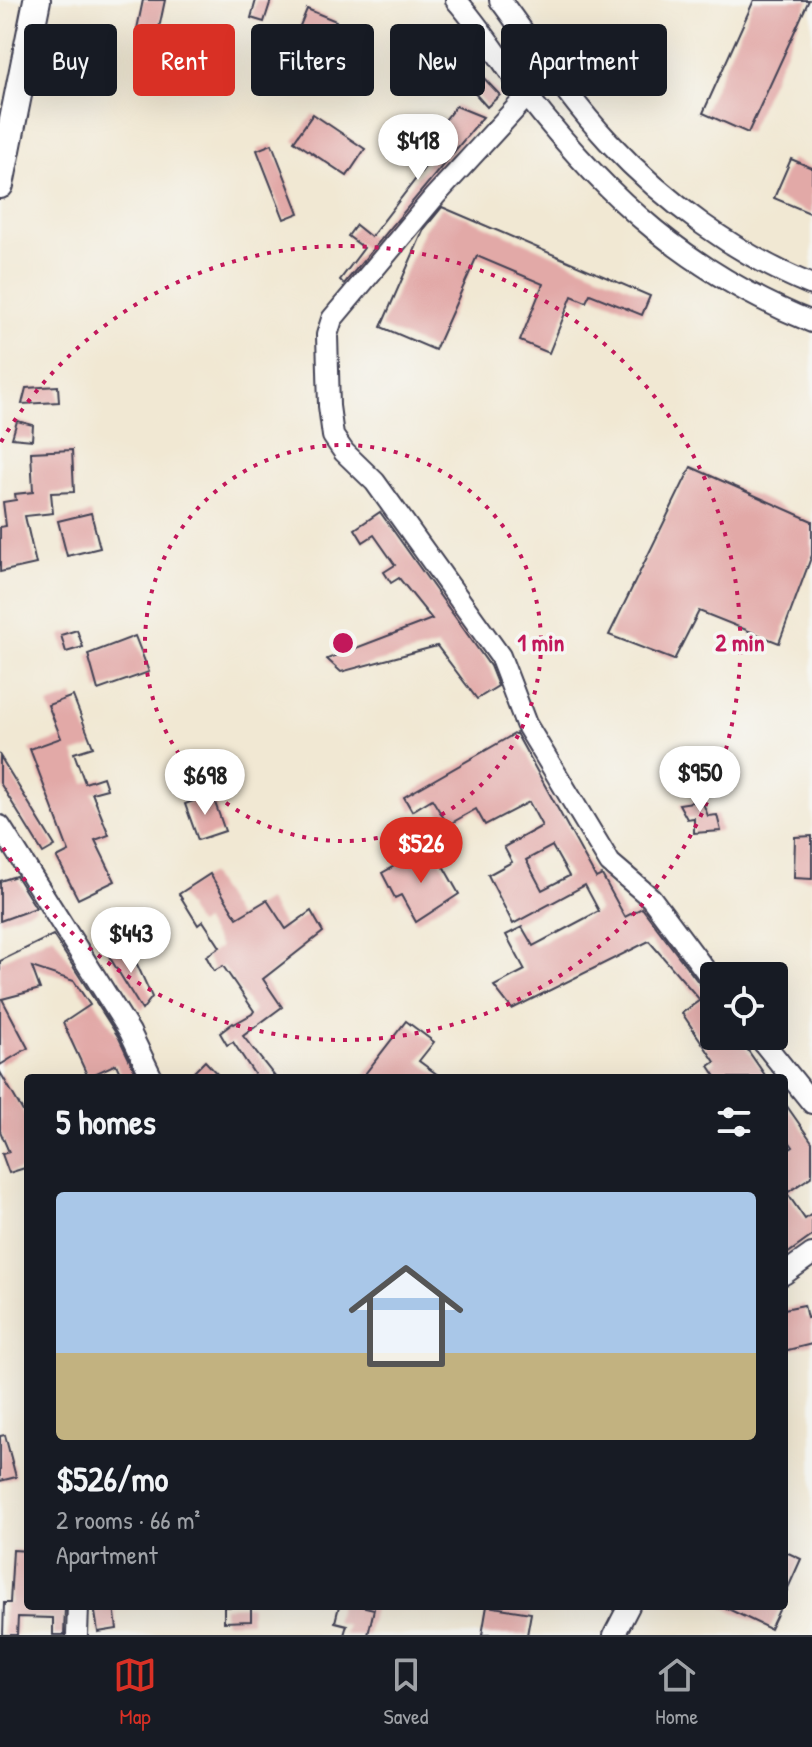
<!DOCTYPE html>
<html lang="en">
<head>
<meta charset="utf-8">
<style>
  body { margin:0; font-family:"Patrick Hand",sans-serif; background:#20242c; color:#f1f3f6; height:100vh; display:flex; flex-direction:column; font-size:30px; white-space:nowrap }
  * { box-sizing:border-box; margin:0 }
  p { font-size:26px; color:#9ea1a6 }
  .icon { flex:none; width:44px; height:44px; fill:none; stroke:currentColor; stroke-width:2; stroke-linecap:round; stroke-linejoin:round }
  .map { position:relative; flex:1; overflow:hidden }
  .side { position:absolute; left:24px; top:1074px; width:764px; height:536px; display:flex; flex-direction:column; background:#171b24; border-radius:8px; box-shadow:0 8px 32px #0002 }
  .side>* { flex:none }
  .banner { position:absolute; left:24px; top:24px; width:764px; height:72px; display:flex; gap:16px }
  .fabs { position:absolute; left:700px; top:962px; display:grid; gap:16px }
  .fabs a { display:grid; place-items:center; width:88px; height:88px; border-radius:8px; background:#171b24; box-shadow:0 8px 32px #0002; font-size:40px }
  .price { position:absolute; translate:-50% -68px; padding:0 18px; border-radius:28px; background:#fff; color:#222; font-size:26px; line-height:52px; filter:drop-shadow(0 2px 4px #0008) }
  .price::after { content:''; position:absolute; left:50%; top:48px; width:24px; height:18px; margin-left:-12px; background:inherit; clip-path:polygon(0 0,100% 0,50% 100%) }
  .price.active { background:#d93025; color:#fff }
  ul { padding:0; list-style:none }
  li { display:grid; align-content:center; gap:16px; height:424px; padding:0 32px }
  li span { display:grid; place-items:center; height:248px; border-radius:8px; color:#555 }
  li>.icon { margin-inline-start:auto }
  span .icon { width:144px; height:144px; fill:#fffc; stroke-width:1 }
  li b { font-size:34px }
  h2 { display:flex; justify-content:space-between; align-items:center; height:96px; padding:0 32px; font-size:34px }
  .chip { padding:0 28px; border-radius:8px; background:#171b24; box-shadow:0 8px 32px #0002; font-size:28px; line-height:72px }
  .chip.active { background:#d93025; color:#fff }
  .tab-bar { display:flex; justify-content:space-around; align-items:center; height:112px; border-top:2px solid #363941; background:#171b24; font-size:22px; color:#9ea1a6 }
  .tab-bar a { display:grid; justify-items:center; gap:4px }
  .tab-bar .active { color:#d93025 }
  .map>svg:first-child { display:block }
</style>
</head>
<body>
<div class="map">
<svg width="812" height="1635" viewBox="0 0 812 1635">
  <rect width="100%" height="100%" fill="#f6f6f2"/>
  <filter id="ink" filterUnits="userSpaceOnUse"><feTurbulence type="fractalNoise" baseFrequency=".0125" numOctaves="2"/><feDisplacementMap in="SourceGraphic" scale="16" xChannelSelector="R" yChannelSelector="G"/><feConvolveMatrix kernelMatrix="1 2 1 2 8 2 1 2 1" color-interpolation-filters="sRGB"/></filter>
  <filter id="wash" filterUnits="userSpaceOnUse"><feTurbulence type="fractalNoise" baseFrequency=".006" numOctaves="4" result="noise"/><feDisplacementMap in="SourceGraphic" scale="32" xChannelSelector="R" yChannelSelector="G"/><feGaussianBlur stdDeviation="1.8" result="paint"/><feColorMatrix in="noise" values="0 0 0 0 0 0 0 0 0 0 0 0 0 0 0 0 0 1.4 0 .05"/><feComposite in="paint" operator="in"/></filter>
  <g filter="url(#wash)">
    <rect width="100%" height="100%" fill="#f1e8d3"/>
    <g id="blocks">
      <g fill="#e2a9a7" fill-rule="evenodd">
        <polygon points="143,0 165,0 158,33 137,29"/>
        <polygon points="256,0 271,0 264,22 251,18"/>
        <polygon points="754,0 809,0 748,133 703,113"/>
        <polygon points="307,9 336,21 316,69 287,57"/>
        <polygon points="193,51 217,56 216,85 187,79"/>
        <polygon points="476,70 500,95 487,107 464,81"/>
        <polygon points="456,106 483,117 344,284 340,280 364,248 348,236 356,225 371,237 448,137 438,129"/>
        <polygon points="313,114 365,149 347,176 294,141"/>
        <polygon points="272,144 299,213 284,219 257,150"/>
        <polygon points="791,159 812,168 812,214 774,198"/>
        <polygon points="442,207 650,296 642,315 590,294 586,302 572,296 549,353 520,341 543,284 477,256 435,350 381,327 424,229"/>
        <polygon points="58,386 59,402 22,404 26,388"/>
        <polygon points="17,421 33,425 32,440 12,438"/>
        <polygon points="72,450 74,492 51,493 53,513 25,516 36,564 0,572 0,527 6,526 3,502 16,500 15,494 33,492 31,452"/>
        <polygon points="691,467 812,521 812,555 779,643 699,611 674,660 609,635"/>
        <polygon points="380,512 490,666 498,686 477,699 437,646 341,672 327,659 432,619 399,578 391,583 384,572 395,565 374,535 363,542 355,529"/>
        <polygon points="91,513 100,548 67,556 58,521"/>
        <polygon points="77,630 83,647 66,652 61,635"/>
        <polygon points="135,636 149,672 98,690 88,654"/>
        <polygon points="73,696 93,747 74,753 85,783 103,777 107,789 92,793 109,835 95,840 115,881 78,899 57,858 69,852 30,749 61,738 48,705"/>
        <path d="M516,733L596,878L602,875L625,917L642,908L714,1003V1036H738L767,1078H717L709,1066L715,1062L682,1013L700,1000L649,941L512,1009L494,986L525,970L506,935L522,927L533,946L599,911L585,885L513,924L488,875L512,862L504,847L542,826L529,802L485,825L476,809L448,825L432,799L412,811L404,797ZM552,846L569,876L542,890L526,860Z"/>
        <polygon points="0,756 55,846 43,853 0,783"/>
        <polygon points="692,780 694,780 708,816 717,815 721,831 694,833 694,818 687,819 679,804 693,802"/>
        <polygon points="212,794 225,831 198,840 185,804"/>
        <polygon points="812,836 812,879 794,878 795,837"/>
        <polygon points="416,854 423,867 438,857 459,894 416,922 401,895 395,898 382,873"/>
        <polygon points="210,874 237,918 267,900 286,929 311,911 323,932 263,979 282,1007 243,1036 276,1078 257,1078 233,1042 227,1045 220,1033 233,1023 234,1024 252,1014 254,1011 223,966 214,971 206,956 220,947 203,921 198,925 179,894"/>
        <polygon points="16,876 36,908 0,921 0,881"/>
        <polygon points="53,935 119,1038 138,1078 122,1078 116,1064 88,1077 63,1023 90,1005 74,981 32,967 40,989 2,999 28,1048 0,1065 0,961"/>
        <polygon points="123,946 135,960 152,997 142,1010 107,953"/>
        <polygon points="406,1021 434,1042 419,1061 442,1078 362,1078"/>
        <polygon points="205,1061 221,1078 188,1078"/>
        <polygon points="0,1072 28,1120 28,1167 9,1173 2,1154 9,1152 0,1131"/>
        <polygon points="784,1102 812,1142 812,1176 787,1193 805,1219 812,1214 812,1236 784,1256 784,1153 793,1147 784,1134"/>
        <polygon points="804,1305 807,1318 812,1317 812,1344 784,1351 784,1309"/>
        <polygon points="5,1435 16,1477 0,1481 0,1436"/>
        <polygon points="13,1550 28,1551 28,1606 65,1606 64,1635 53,1635 53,1618 18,1617 17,1635 3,1635 4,1603 10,1603"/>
        <polygon points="784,1551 801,1559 784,1597"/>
        <polygon points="94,1606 114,1606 117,1629 98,1632"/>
        <polygon points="244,1606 251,1606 251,1621 224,1622 224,1607"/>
        <polygon points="339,1606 361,1606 374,1609 368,1635 344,1635 347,1625 335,1622"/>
        <polygon points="487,1606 531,1613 527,1635 482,1635"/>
        <polygon points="722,1606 781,1606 770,1629"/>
      </g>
    </g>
  </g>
  <g filter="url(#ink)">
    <use href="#blocks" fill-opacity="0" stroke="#414052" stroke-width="2"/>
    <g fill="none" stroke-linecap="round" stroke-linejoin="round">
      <g stroke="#414052" stroke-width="24">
        <g id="minor">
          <path d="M456,0C483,30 504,66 529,98C609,200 690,273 812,322"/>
          <path d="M500,0C535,47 568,98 608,141C665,202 735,254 812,285"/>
          <polyline points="527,96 435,196 332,319 327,335 329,406 333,436 344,452 375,482 500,656 526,724 610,863 651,898 714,982"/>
          <polyline points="0,826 130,1032 152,1078"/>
          <polyline points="758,1036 812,1103"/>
          <polyline points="784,1274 812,1254"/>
          <polyline points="77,1635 78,1606"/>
          <polyline points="614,1635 629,1606"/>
        </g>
      </g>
      <g stroke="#414052" stroke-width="30">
        <polyline id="major" points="0,185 37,0"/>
      </g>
      <use href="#minor" stroke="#fff" stroke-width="20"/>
      <use href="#major" stroke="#fff" stroke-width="26"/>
    </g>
  </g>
  <g fill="none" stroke="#c2185b" stroke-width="4" stroke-dasharray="4 8">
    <circle cx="343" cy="643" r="198"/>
    <path d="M1 442A397 397 0 1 1 1 844"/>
  </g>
  <circle cx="343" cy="643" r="12" fill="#c2185b" stroke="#f6f6f2" stroke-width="4"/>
  <g font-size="24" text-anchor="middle" font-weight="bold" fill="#c2185b" stroke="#f6f6f2" stroke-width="7" stroke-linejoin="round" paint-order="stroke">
    <text x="541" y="651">1 min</text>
    <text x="740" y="651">2 min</text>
  </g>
</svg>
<div class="fabs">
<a><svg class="icon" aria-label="locate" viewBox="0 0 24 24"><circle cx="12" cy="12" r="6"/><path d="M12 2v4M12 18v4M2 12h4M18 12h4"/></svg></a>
</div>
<b class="price" style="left:418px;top:182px">$418</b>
<b class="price" style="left:700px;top:814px">$950</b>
<b class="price" style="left:205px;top:817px">$698</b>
<b class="price active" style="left:421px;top:885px">$526</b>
<b class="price" style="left:131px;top:975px">$443</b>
<div class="banner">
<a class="chip">Buy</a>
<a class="chip active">Rent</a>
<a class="chip">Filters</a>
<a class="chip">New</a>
<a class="chip">Apartment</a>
</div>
<section class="side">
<h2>5 homes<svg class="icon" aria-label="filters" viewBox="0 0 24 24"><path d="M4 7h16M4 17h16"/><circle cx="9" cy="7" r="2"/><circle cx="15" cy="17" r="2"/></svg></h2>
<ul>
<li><span style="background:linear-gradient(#a9c7e8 65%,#c2b280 0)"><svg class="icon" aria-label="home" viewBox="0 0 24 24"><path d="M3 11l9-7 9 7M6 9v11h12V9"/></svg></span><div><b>$526/mo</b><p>2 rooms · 66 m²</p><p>Apartment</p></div></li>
</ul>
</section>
</div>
<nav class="tab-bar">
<a class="active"><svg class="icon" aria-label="map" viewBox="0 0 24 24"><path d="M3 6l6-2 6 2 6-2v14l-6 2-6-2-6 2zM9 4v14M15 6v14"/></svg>Map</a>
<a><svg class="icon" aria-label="saved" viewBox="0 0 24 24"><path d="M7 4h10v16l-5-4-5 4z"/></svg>Saved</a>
<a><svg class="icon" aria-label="home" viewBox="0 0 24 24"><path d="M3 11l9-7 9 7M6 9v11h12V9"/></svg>Home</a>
</nav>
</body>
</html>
